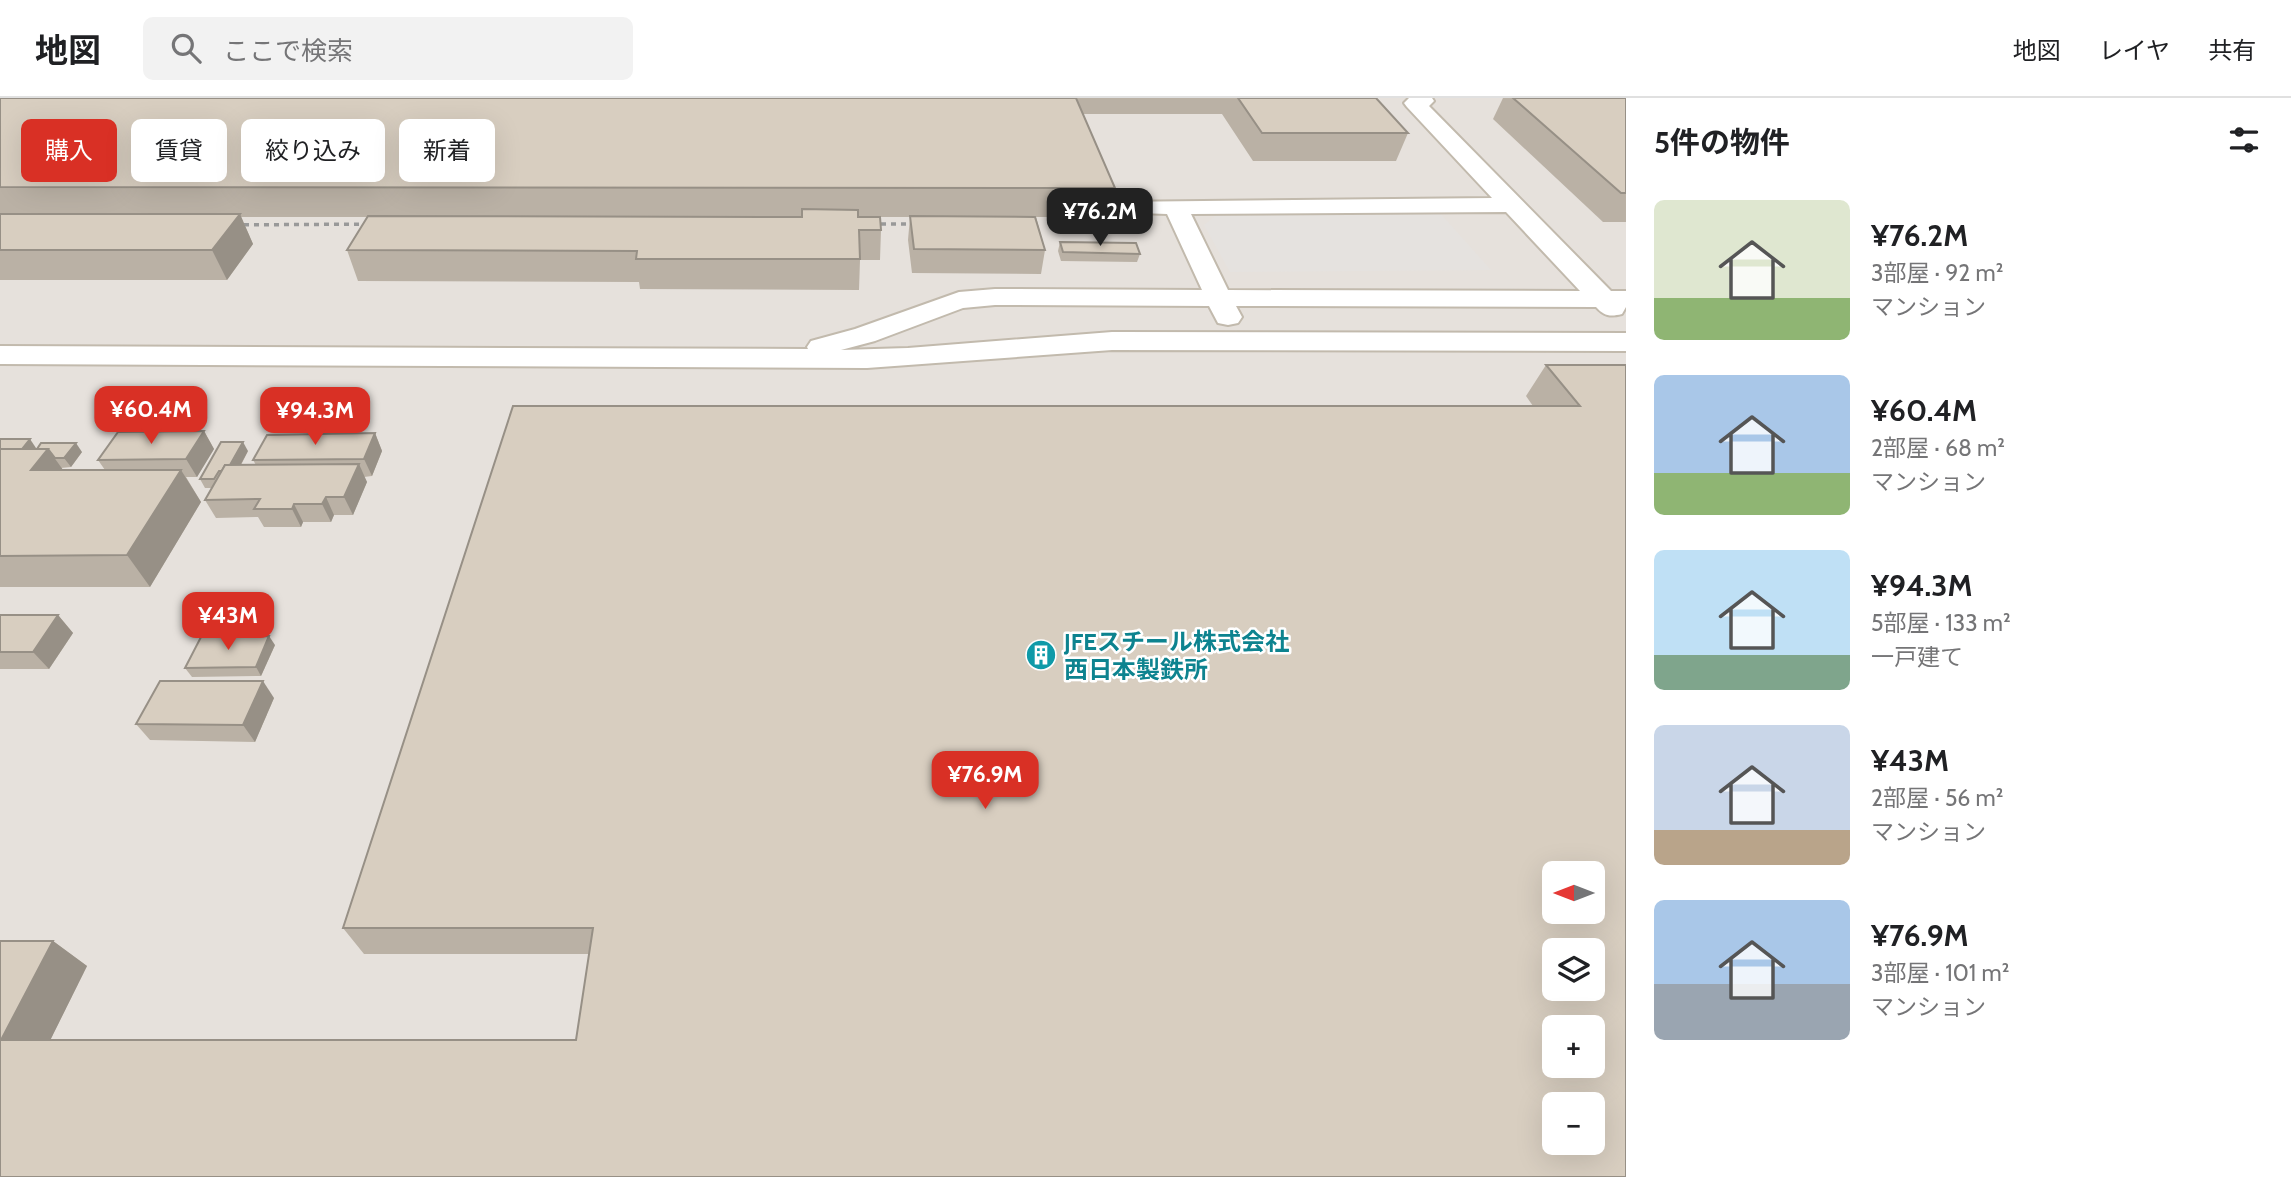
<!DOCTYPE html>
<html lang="ja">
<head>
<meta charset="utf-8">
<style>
  body { margin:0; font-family:Cabin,"Noto Sans JP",sans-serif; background:#f2f2f2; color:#202124; height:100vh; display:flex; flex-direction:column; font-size:26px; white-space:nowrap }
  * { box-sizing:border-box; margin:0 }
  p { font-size:23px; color:#757577 }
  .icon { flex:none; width:38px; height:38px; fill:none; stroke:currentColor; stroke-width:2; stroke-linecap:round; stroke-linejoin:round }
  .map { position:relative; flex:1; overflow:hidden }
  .sheet { display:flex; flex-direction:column; background:#fff; width:665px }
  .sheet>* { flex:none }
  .top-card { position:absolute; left:21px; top:21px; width:665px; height:63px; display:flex; gap:14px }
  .needle { width:46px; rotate:270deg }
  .controls { position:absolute; left:1542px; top:763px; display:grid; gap:14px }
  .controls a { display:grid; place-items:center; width:63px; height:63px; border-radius:10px; background:#fff; box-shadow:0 7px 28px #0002; font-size:35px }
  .price { position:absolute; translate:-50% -60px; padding:0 16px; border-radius:14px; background:#d93025; color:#fff; font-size:23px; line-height:46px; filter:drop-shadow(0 2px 4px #0008) }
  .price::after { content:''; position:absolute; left:50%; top:42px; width:21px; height:16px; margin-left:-10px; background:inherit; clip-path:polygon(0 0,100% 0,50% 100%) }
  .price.selected { background:#222; color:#fff }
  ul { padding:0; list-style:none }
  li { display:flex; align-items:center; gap:21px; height:175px; padding:0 28px }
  li span { display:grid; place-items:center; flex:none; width:196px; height:140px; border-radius:10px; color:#555 }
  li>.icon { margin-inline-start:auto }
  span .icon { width:84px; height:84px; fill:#fffc; stroke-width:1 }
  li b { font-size:30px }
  h2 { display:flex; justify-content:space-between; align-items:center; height:84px; padding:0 28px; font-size:30px }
  .chip { padding:0 24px; border-radius:10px; background:#fff; box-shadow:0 7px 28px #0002; font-size:24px; line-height:63px }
  .chip.selected { background:#d93025; color:#fff }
  header { display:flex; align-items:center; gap:42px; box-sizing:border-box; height:98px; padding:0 35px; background:#fff; border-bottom:2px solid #e0e0e0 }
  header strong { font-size:33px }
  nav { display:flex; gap:38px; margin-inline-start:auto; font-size:24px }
  .search { width:490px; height:63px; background:#f2f2f2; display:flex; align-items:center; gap:18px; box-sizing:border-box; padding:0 24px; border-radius:10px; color:#757577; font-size:26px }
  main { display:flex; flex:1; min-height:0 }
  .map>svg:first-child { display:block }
</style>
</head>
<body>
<header>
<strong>地図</strong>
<div class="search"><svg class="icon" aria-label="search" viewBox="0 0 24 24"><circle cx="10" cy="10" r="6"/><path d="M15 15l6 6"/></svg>ここで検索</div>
<nav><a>地図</a><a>レイヤ</a><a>共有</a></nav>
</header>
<main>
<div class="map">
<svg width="1626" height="1079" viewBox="0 0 1626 1079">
  <rect width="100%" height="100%" fill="#f6f2eb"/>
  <path fill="#e6e1dc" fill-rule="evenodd" d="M0,0H1626V1079H0ZM1554,775H1592V814H1554ZM1554,852H1592V891H1554ZM1554,929H1592V968H1554ZM1554,1006H1592V1045H1554Z"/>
  <polygon fill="#e5e2df" points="1439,114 1491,172 1230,174 1204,127 1219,115"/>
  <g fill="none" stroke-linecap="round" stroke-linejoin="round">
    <g stroke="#c2baad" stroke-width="4">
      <path id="minor" d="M1409,0H1432L1434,3L1429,8L1611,193H1626V209L1622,216C1610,219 1604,218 1596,209L1236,208L1242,219L1238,225L1228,227L1218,225L1209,208L995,207L963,210L875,243L841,252L908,250L1112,234L1626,235V253L1112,252L867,270L0,266V248L808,251L807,249L811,243L855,231L959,194L995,191L1202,192L1167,116L1111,114L1108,109L1111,104L1492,100L1407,9L1404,5ZM1506,114L1580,193L1228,192L1191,116Z"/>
    </g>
    <use href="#minor" fill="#fff" fill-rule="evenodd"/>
    <g stroke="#999" stroke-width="3.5" stroke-dasharray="5 5" stroke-linecap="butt">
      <polyline points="861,126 926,126"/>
      <polyline points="224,127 381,126"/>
    </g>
  </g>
  <g fill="#bab1a5">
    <polygon points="0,0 1376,0 1408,35 1396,63 1253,63 1222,16 1083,16 1115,90 1108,119 1036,119 1045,152 1041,176 912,175 908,142 910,119 858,119 881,132 880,162 860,162 859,192 640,191 639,184 358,183 347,152 368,119 241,119 253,146 227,182 0,182"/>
    <polygon points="1503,0 1626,0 1626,124 1603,124 1493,21"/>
    <polygon points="1060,144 1140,156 1137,164 1061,163 1058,153"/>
    <polygon points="1546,267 1626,267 1626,1079 0,1079 53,843 87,868 50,942 576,942 589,856 364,856 343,830 1533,308 1526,298"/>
    <polygon points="204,333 214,351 197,379 186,379 201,404 150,489 0,489 0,341 36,351 82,354 71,369 61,370 63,372 105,372 98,362"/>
    <polygon points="375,335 382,353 372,378 364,379 367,384 353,417 334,417 331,424 303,424 301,429 264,429 258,419 216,420 205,402 212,390 205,390 200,381 248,353 241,367 256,367 253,362"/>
    <polygon points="0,517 58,517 73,535 49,571 0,571"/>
    <polygon points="275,547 261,578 192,579 185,570"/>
    <polygon points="274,600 255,644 150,642 136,626"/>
  </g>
  <g fill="#979086">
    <polygon points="240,116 253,146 227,182 212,152"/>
    <polygon points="204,333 214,351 197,379 186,361"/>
    <polygon points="375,335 382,353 372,378 364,361"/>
    <polygon points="30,341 36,350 18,374 11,365"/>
    <polygon points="243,344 248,353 233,381 228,372"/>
    <polygon points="76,345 82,354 71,369 64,360"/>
    <polygon points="48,351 71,383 31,372"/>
    <polygon points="359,366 367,384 353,417 344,399"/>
    <polygon points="181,372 201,404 150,489 127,457"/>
    <polygon points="326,399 334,417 331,424 322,406"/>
    <polygon points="294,406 303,424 301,429 292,411"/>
    <polygon points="58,517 73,535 49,571 33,554"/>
    <polygon points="269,538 275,547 261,578 256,569"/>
    <polygon points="263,583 274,600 255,644 243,627"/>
    <polygon points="53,843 87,868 39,965 1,942"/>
  </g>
  <g fill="#d8cec0" stroke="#979086" stroke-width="2" fill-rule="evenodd">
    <polygon points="0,0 1076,0 1115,90 0,89"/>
    <polygon points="1238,0 1376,0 1408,35 1262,35"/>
    <polygon points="1513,0 1626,0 1626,95 1621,95"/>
    <polygon points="802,111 858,112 858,119 880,119 881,132 859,132 860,161 636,161 637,153 347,152 368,118 802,119"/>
    <polygon points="0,116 240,116 212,152 0,152"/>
    <polygon points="910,118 1035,119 1045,152 914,151"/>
    <polygon points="1060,144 1136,145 1140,156 1063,154"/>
    <path d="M1546,267H1626V1079H0V843H53L1,942H576L593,830H343L513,308H1580ZM1554,775H1592V814H1554ZM1554,852H1592V891H1554ZM1554,929H1592V968H1554ZM1554,1006H1592V1045H1554Z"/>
    <polygon points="204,333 186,361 98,362 118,334"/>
    <polygon points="375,335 364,361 253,362 267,337"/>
    <polygon points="0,341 30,341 22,351 0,351"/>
    <polygon points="221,344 243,344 230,367 225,367 222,373 219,373 214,381 200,381"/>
    <polygon points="41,345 76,345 64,360 55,360 48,351 37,351"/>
    <polygon points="0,351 48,351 31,372 181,372 127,457 0,458"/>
    <polygon points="359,366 344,399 326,399 322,406 294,406 292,411 254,411 260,401 205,402 225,367"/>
    <polygon points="0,517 58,517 33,554 0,554"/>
    <polygon points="269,538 256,569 185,570 201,539"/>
    <polygon points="160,583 263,583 243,627 136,626"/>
  </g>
  <defs>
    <g id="building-disc" transform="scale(1.575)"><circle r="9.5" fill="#0f9aa8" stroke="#fff"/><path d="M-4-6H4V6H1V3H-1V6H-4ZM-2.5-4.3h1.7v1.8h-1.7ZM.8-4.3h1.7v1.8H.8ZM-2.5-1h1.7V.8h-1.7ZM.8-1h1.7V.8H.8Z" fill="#fff"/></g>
  </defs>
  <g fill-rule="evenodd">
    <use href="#building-disc" x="1041" y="557"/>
  </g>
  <g text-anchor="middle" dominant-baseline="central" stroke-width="5" stroke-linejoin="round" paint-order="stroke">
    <g font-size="24" font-weight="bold" fill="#0d838f" stroke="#fff" text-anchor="start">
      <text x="1064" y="543">JFEスチール株式会社<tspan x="1064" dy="28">西日本製鉄所</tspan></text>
    </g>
  </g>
</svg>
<div class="controls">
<a><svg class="needle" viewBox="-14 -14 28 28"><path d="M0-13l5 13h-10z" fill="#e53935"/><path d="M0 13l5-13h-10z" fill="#757577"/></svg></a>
<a><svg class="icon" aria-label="layers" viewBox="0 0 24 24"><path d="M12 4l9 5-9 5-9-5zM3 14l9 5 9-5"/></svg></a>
<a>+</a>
<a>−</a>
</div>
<b class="price selected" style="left:1100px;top:150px">¥76.2M</b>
<b class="price" style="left:151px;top:348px">¥60.4M</b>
<b class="price" style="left:315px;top:349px">¥94.3M</b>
<b class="price" style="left:228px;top:554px">¥43M</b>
<b class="price" style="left:985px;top:713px">¥76.9M</b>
<div class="top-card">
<a class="chip selected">購入</a>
<a class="chip">賃貸</a>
<a class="chip">絞り込み</a>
<a class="chip">新着</a>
</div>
</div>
<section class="sheet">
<h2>5件の物件<svg class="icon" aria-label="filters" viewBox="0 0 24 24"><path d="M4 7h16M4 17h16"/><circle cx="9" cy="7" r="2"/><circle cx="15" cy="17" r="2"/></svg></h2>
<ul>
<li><span style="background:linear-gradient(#dfe7d0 70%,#8fb573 0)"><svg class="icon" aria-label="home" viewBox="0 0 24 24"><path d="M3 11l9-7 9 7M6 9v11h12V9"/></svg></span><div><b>¥76.2M</b><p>3部屋 · 92 m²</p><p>マンション</p></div></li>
<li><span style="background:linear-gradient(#a9c7e8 70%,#8fb573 0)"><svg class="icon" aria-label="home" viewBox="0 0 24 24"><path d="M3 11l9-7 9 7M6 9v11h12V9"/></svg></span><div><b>¥60.4M</b><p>2部屋 · 68 m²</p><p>マンション</p></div></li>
<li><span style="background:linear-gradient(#bfe0f5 75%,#7fa58c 0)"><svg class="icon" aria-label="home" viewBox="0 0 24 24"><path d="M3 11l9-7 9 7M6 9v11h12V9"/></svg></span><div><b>¥94.3M</b><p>5部屋 · 133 m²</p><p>一戸建て</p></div></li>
<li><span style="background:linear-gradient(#c9d6e8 75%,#b9a48a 0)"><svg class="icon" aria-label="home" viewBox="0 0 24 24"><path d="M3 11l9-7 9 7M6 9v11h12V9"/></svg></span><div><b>¥43M</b><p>2部屋 · 56 m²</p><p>マンション</p></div></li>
<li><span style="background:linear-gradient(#a9c7e8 60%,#9aa5b1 0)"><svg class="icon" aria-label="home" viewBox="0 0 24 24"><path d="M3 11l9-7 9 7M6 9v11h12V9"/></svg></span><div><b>¥76.9M</b><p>3部屋 · 101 m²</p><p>マンション</p></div></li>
</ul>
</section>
</main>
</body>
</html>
